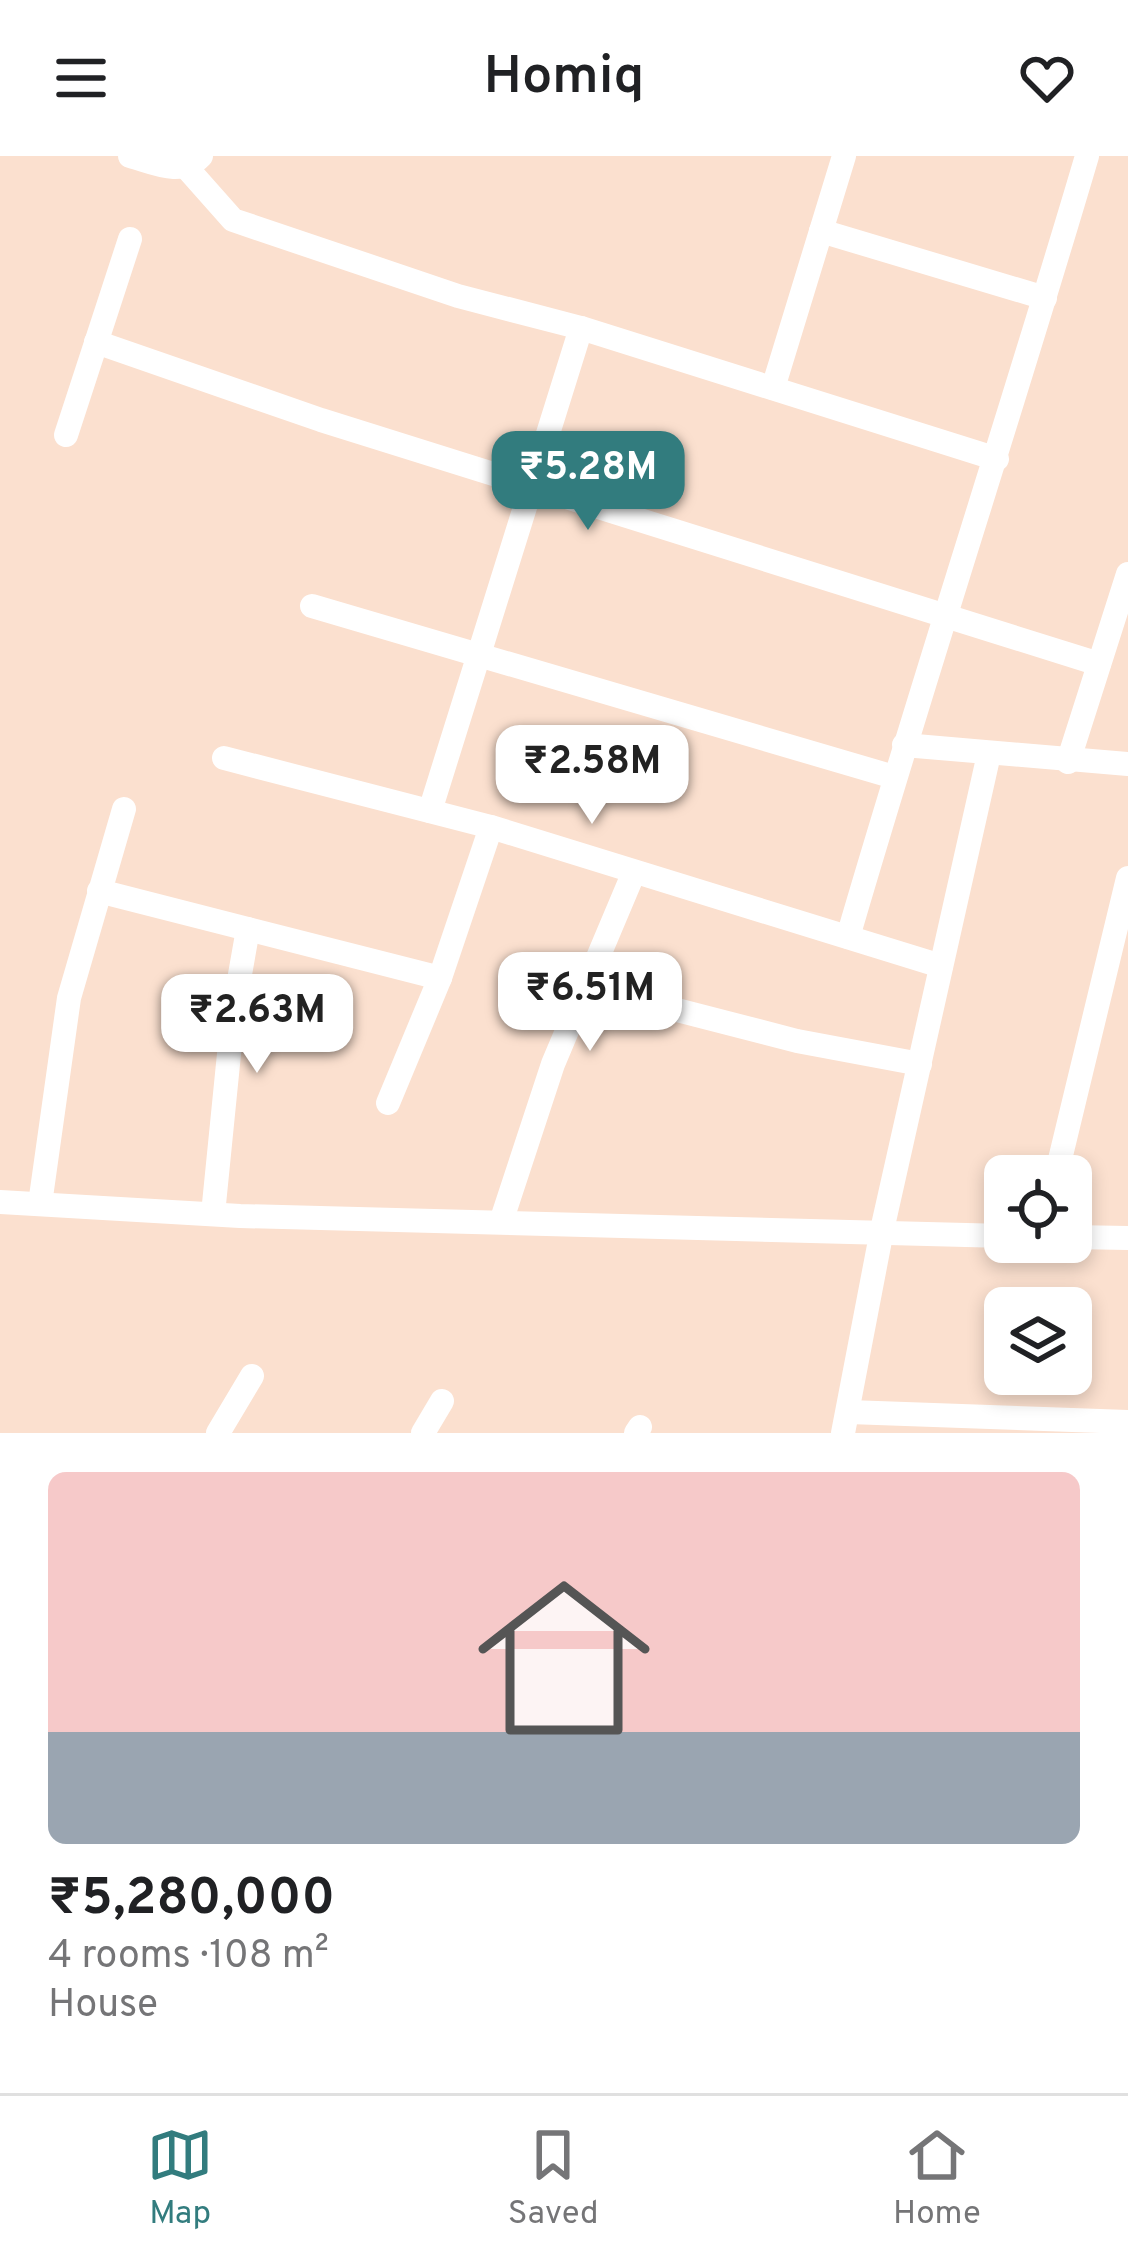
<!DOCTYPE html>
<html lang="en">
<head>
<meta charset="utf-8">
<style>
  body { margin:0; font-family:Overpass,sans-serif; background:#f6f6f6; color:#202124; height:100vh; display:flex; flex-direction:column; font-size:45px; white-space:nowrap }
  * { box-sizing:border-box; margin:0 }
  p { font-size:39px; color:#757577 }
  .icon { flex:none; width:66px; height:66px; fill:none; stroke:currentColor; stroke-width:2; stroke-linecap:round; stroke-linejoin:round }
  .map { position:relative; height:1277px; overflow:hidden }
  .details { display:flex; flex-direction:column; background:#fff; flex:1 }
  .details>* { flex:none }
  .buttons { position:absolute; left:984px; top:999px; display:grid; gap:24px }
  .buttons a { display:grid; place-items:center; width:108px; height:108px; border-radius:18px; background:#fff; box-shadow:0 6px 18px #0003; font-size:60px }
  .price { position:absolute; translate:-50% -102px; padding:0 27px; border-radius:24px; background:#fff; color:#222; font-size:39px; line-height:78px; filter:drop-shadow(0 3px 6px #0008) }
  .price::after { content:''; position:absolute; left:50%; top:72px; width:36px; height:27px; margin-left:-18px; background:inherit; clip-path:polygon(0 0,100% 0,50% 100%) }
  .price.selected { background:#327c7e; color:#fff }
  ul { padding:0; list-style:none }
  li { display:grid; align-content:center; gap:24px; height:636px; padding:0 48px }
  li span { display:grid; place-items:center; height:372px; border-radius:18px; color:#555 }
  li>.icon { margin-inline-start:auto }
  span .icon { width:216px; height:216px; fill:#fffc; stroke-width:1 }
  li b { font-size:51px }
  header { display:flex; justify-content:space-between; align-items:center; height:156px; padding:0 48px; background:#fff; font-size:54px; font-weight:600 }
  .tabs { display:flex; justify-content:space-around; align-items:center; height:168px; border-top:3px solid #e0e0e0; background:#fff; font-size:33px; color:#757577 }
  .tabs a { display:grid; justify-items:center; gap:6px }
  .tabs .selected { color:#327c7e }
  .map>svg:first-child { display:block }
</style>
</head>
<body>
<header><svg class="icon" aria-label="menu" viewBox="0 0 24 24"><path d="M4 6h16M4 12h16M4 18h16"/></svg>Homiq<svg class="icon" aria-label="heart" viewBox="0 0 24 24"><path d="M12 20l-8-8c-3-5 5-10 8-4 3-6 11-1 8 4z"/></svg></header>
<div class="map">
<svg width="1128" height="1277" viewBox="0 0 1128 1277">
  <rect width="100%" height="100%" fill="#fbe0cf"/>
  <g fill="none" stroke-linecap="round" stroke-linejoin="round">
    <g stroke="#fff" stroke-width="24">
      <path d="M130,0C155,7 181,21 201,0"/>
      <polyline points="186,11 233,64 458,140 581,172 997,303"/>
      <polyline points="821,75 1045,142"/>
      <polyline points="96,186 321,264 1099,508"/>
      <polyline points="773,232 844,0"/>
      <polyline points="66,279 130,83"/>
      <polyline points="312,450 894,621"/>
      <polyline points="904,589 1128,608"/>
      <polyline points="224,602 491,671 941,810"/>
      <polyline points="1068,606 1128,418"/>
      <polyline points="430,655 581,172"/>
      <polyline points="99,735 440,822"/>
      <path d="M848,781C924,520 1010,261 1087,0"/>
      <polyline points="588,831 797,885 920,908"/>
      <polyline points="388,947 440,822 491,671"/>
      <polyline points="1056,1020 1128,722"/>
      <polyline points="0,1046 240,1060 1005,1080"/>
      <polyline points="40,1048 69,842 124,653"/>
      <polyline points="213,1058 233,858 248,773"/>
      <polyline points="501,1066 553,908 634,716"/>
      <polyline points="1071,1081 1128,1082"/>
      <polyline points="849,1256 1128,1266"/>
      <polyline points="218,1277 252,1220"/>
      <polyline points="423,1277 442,1245"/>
      <polyline points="636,1277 640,1271"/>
      <polyline points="843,1277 882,1074 989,598"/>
    </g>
  </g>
</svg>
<div class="buttons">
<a><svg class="icon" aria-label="locate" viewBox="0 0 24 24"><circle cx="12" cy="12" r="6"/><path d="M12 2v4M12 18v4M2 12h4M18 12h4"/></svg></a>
<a><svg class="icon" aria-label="layers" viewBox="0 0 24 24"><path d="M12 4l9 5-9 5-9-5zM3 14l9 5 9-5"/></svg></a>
</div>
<b class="price selected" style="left:588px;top:377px">₹5.28M</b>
<b class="price" style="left:592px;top:671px">₹2.58M</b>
<b class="price" style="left:590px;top:898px">₹6.51M</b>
<b class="price" style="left:257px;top:920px">₹2.63M</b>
</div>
<section class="details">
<ul>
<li><span style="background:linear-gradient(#f6c9c9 70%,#9aa5b1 0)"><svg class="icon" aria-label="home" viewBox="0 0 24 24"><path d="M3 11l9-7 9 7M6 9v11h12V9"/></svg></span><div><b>₹5,280,000</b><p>4 rooms · 108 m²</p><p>House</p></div></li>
</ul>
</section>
<nav class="tabs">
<a class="selected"><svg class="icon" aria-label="map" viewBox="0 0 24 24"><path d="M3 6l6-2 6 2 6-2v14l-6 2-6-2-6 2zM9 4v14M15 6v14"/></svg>Map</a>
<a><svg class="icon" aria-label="saved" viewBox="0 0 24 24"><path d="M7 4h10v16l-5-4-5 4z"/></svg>Saved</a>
<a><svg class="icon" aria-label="home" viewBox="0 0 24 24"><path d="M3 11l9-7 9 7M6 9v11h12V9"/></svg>Home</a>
</nav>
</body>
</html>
